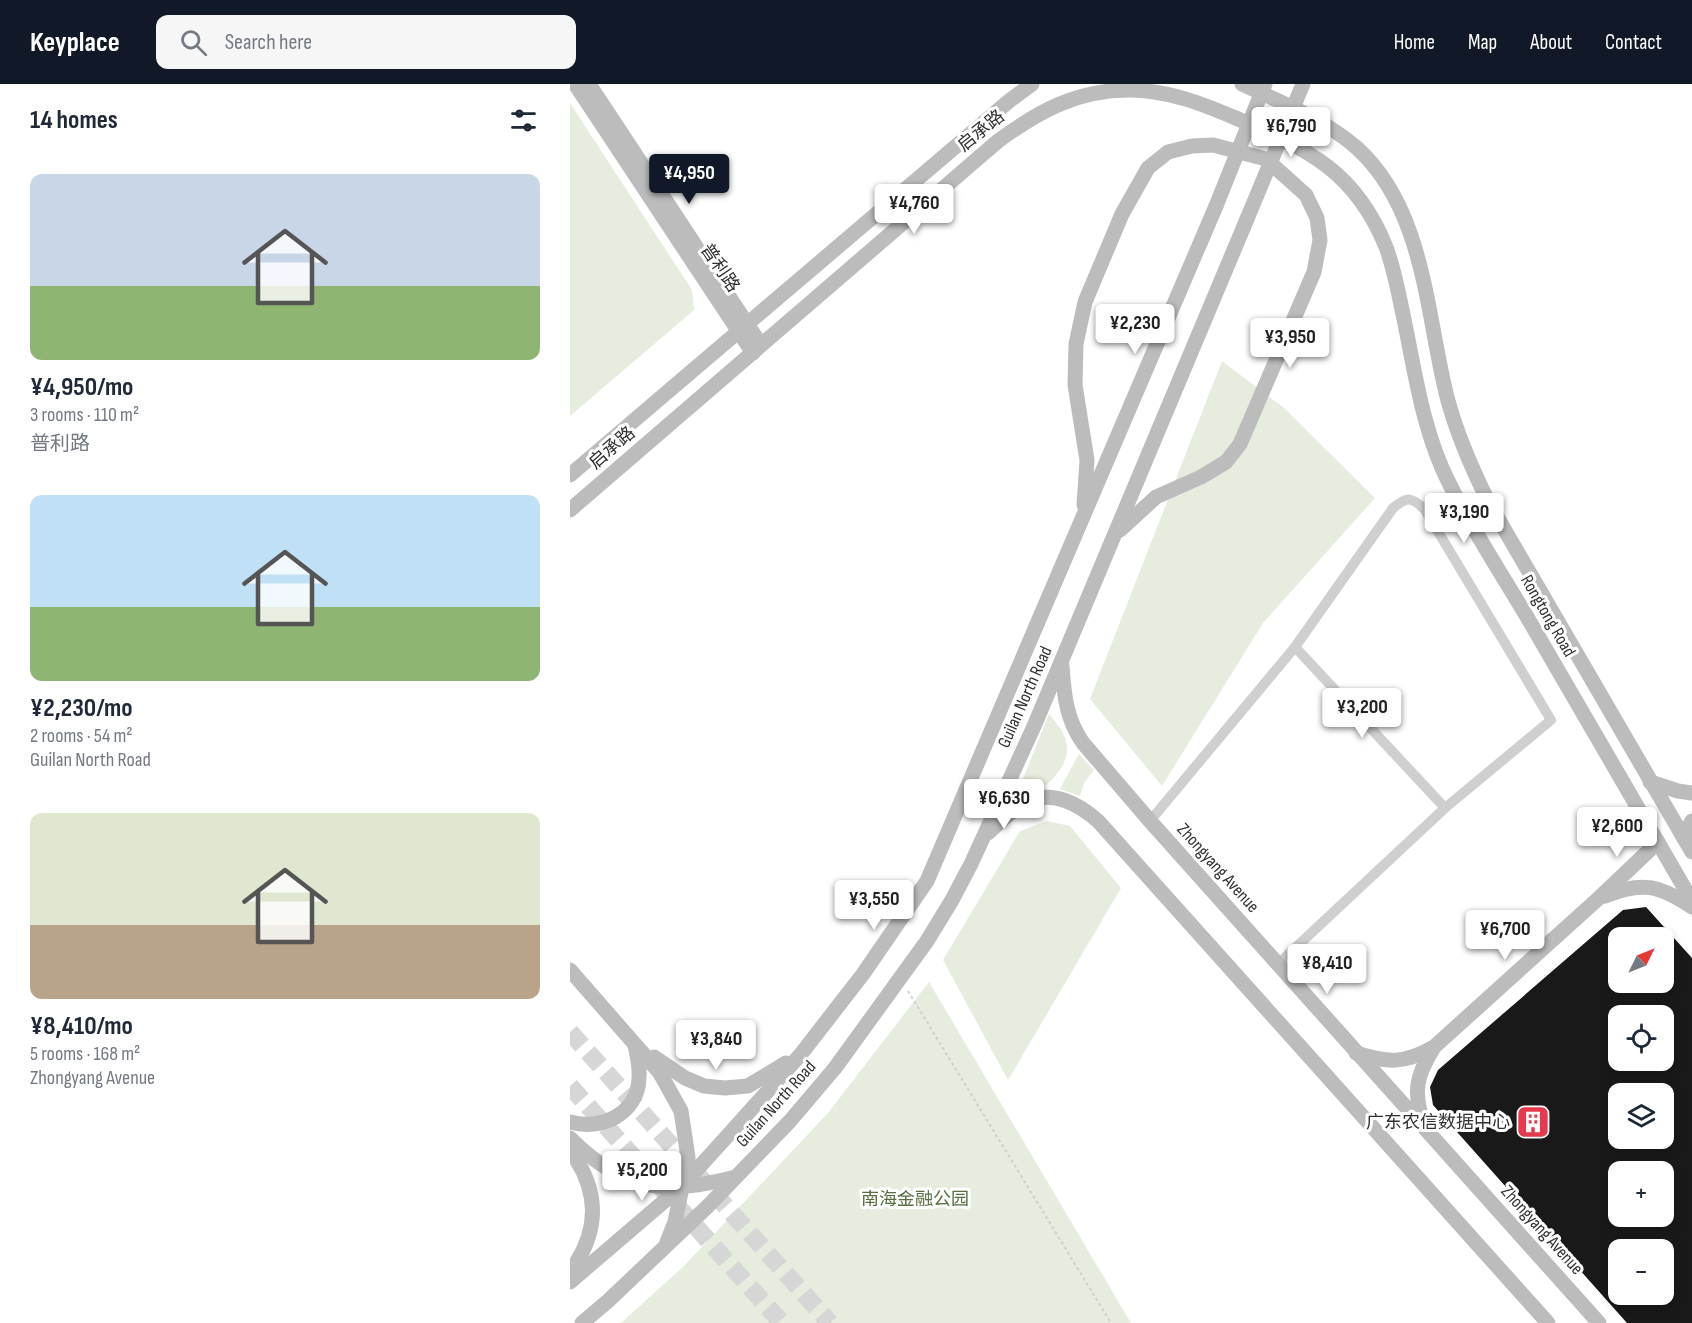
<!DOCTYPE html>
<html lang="en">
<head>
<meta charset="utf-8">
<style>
  body { margin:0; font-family:"Sofia Sans Condensed","Noto Sans SC",sans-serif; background:#f6f6f7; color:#1f2937; height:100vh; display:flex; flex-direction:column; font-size:22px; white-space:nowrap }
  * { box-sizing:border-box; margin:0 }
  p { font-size:20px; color:#747a83 }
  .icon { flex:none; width:33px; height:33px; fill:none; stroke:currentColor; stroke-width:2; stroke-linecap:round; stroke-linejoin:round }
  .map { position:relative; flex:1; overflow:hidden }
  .panel { display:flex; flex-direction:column; background:#fff; width:570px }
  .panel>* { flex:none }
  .needle { width:39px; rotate:47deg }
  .tools { position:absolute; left:1038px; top:843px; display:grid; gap:12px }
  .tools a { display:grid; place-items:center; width:66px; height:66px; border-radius:12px; background:#fff; box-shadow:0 3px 9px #0003; font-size:30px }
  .price { position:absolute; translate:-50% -51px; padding:0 14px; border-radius:6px; background:#fff; color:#222; font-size:20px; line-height:39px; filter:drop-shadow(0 2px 3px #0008) }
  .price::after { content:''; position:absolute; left:50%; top:36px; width:18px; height:14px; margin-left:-9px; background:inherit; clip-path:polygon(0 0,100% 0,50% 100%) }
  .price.current { background:#111827; color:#fff }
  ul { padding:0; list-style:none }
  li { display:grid; align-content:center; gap:12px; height:318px; padding:0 30px }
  li span { display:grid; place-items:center; height:186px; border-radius:12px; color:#555 }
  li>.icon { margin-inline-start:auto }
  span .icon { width:108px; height:108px; fill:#fffc; stroke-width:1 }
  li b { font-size:26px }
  h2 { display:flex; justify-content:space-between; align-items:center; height:72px; padding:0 30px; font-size:26px }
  header { display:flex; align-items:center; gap:36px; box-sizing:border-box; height:84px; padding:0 30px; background:#111827; color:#fff }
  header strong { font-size:28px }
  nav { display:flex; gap:33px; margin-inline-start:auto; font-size:21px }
  .search { width:420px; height:54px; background:#f6f6f7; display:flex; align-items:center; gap:15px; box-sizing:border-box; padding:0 21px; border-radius:12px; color:#747a83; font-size:22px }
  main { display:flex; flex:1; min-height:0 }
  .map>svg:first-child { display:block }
</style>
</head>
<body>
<header>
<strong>Keyplace</strong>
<div class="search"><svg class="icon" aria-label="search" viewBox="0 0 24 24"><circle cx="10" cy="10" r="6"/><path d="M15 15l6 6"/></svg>Search here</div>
<nav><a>Home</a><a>Map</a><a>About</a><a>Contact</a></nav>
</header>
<main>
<section class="panel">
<h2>14 homes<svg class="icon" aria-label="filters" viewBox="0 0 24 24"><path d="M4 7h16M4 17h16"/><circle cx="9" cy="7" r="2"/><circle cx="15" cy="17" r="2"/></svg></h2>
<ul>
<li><span style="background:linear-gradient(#c9d6e8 60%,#8fb573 0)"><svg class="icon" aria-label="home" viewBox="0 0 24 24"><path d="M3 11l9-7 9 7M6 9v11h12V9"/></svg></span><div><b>¥4,950/mo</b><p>3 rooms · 110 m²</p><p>普利路</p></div></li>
<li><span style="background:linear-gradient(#bfe0f5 60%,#8fb573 0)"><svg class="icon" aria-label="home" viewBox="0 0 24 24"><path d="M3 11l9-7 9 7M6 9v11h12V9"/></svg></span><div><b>¥2,230/mo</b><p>2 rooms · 54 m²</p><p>Guilan North Road</p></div></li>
<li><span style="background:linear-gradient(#dfe7d0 60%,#b9a48a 0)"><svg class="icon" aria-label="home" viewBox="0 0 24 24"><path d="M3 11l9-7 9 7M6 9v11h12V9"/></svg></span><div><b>¥8,410/mo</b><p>5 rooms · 168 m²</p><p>Zhongyang Avenue</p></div></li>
</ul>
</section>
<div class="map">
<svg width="1122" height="1239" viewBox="0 0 1122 1239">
  <rect width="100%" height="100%" fill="#fff"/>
  <g fill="#e6ecde">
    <polygon points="0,19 122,206 124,226 0,332"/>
    <polygon points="652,277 714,324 805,414 693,539 592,702 520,615"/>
    <path d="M479,630C487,640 496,649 497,663C499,680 480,701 465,708C459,711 453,711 446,712Z"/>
    <polygon points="509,670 524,686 514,699 510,712 490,705"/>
    <polygon points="477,737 500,742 551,804 438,996 373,876 450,747"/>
    <polygon points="359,898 561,1239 51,1239 115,1181 258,1029"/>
  </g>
  <path fill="#191919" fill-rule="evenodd" d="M1076,823L1122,874V1239H1057L863,1021L860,1003L868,986L1053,826ZM1048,854H1094V898H1048ZM1048,932H1094V976H1048ZM1048,1010H1094V1054H1048ZM1048,1088H1094V1132H1048ZM1048,1166H1094V1210H1048Z"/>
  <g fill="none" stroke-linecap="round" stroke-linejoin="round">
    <g stroke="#d6d6d6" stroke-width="18" stroke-dasharray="18 9" stroke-linecap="butt">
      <polyline points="0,948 260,1239"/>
      <polyline points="0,1002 212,1239"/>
    </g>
    <polyline stroke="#cfcfcf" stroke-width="2" stroke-dasharray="3 3" stroke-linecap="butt" points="338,907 541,1239"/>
    <g stroke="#cfcfcf" stroke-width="10">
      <path d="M725,563L823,424C838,412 842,413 855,426L981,636L875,724"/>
      <polyline points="580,737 725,563 875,724 708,880"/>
    </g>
    <g stroke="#bcbcbc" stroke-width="15">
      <polyline points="5,0 183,269"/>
      <polyline points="19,0 191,261"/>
      <path d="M672,0C712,19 754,35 787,64C855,126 856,230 877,313C887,351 902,385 919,419L1122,768"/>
      <polyline points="0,391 439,17 462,0"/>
      <polyline points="514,421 517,376 505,301 506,260 515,218 552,130 578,84 598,68 622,62 643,61 696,75 736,111 747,134 750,156 744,188 670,360 656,378 631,393 586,413 550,446"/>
      <path d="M0,426L428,57C469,27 507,6 559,6C598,6 633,20 668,35C738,66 785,86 816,163C823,182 827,201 831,221C844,280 851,344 879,399C903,447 933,492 960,538C1014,631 1068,724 1122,817"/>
      <path d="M492,582C494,610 496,635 513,659L580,737L1029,1239"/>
      <polyline points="1080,698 1108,707 1122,709"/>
      <path d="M418,749C430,738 444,723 459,717C484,706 510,721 528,737L978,1239"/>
      <polyline points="1113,753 1122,737"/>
      <path d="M1035,812C1072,797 1089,801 1122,823"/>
      <polyline points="0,886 90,989 111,1027 118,1073 105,1138 97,1158"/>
      <path d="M786,969C818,979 834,980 864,963L1029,814L1088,758"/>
      <polyline points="84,973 115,994 134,1002 155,1004 178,1002 216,979"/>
      <path d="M0,1038C31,1047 68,1030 69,994C70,982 67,972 65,961"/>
      <path d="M853,1039C843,1007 846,992 864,963"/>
      <path d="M0,1054C54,1108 94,1111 166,1093"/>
      <path d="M0,1066C30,1107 30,1147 0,1188"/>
      <polyline points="0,1198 112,1102 151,1059 231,970 293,890 357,797 646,122"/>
      <polyline points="12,1239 38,1217 138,1122 220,1037 265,984 357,857 382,816 401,780 465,640 677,135"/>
    </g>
    <g stroke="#bcbcbc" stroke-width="15">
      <polyline points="646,122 695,0"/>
      <polyline points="677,135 733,0"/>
    </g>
  </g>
  <defs>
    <g id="building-square" transform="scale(1.725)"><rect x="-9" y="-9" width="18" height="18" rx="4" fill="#e5394e" stroke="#fff"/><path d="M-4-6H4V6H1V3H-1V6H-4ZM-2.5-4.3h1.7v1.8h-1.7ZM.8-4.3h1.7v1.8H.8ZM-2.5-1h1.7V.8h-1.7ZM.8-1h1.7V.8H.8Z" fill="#fff"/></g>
  </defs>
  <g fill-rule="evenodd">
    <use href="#building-square" x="963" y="1038"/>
  </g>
  <g text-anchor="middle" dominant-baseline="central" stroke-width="6" stroke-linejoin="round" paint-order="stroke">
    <g font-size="18" fill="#323232" stroke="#fff">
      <text transform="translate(411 47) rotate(-39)">启承路</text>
      <text transform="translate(150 184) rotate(56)">普利路</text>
      <text transform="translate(42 364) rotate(-41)">启承路</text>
      <text transform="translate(978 532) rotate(60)">Rongtong Road</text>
      <text transform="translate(455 613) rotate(-66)">Guilan North Road</text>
      <text transform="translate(648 784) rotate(48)">Zhongyang Avenue</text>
      <text transform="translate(206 1020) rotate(-48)">Guilan North Road</text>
      <text transform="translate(972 1146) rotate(48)">Zhongyang Avenue</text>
    </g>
    <g font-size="18" fill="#323232" stroke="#fff" text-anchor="end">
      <text x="940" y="1038">广东农信数据中心</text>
    </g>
    <g font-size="18" fill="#586f3f" stroke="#fff">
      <text x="345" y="1115">南海金融公园</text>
    </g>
  </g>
</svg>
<div class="tools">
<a><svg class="needle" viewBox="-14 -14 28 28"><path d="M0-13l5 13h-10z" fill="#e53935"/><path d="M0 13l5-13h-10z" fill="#747a83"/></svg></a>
<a><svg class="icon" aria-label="locate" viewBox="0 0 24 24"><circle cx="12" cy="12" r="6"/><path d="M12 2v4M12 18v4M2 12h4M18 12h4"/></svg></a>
<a><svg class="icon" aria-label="layers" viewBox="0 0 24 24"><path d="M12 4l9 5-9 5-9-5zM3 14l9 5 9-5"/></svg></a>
<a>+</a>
<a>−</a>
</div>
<b class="price" style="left:721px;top:74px">¥6,790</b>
<b class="price current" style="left:119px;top:121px">¥4,950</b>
<b class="price" style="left:344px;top:151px">¥4,760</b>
<b class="price" style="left:565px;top:271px">¥2,230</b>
<b class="price" style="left:720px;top:285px">¥3,950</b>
<b class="price" style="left:894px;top:460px">¥3,190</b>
<b class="price" style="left:792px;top:655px">¥3,200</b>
<b class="price" style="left:434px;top:746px">¥6,630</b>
<b class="price" style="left:1047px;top:774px">¥2,600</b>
<b class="price" style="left:304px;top:847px">¥3,550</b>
<b class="price" style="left:935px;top:877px">¥6,700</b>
<b class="price" style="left:757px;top:911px">¥8,410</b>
<b class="price" style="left:146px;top:987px">¥3,840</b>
<b class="price" style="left:72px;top:1118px">¥5,200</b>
</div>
</main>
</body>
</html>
